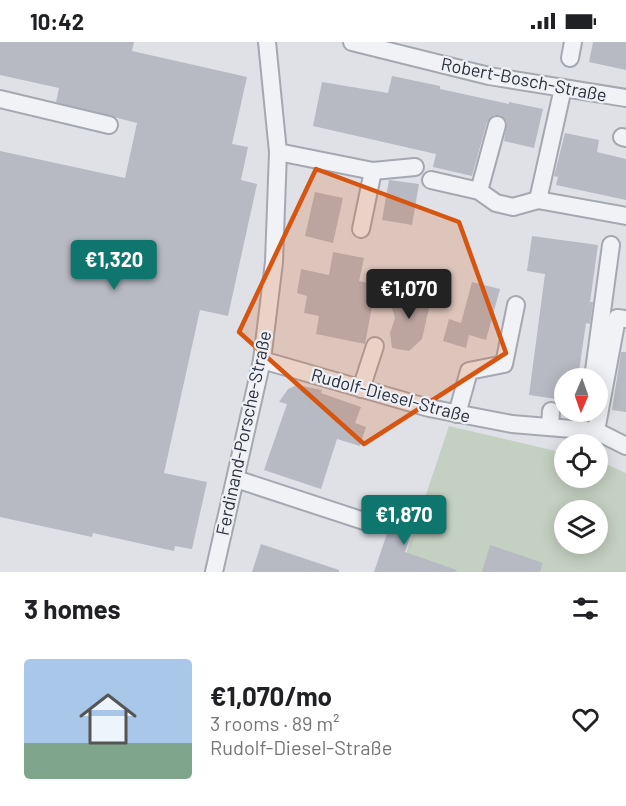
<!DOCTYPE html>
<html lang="en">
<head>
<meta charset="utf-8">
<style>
  body { margin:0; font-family:Barlow,sans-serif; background:#f2f2f2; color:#202124; height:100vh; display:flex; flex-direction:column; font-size:22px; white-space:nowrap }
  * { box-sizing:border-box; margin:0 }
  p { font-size:20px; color:#757577 }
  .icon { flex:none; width:33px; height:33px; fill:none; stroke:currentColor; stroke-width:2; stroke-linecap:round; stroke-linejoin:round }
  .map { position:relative; height:530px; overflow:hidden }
  .panel { display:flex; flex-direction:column; background:#fff; flex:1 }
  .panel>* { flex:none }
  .needle { width:39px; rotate:182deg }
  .fabs { position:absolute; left:554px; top:326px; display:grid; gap:12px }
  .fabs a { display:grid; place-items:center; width:54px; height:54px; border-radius:50%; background:#fff; box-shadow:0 3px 15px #0003; font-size:30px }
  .price { position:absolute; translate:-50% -51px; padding:0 14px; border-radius:6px; background:#0f766e; color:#fff; font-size:20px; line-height:39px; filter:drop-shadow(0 2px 3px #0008) }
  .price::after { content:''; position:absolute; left:50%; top:36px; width:18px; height:14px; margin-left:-9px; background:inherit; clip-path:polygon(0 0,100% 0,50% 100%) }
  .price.on { background:#222; color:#fff }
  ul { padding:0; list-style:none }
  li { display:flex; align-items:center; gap:18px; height:150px; padding:0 24px }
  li+li { border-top:2px solid #e0e0e0 }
  li span { display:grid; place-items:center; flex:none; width:168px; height:120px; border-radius:6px; color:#555 }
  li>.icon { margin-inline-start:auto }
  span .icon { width:72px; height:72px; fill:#fffc; stroke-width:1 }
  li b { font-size:26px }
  h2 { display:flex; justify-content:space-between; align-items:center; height:72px; padding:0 24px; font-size:26px }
  .status { display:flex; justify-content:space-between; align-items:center; height:42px; padding:0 30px; background:#fff; direction:ltr }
  .status svg { height:16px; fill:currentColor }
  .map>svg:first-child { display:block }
</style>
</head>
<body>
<div class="status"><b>10:42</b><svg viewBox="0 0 49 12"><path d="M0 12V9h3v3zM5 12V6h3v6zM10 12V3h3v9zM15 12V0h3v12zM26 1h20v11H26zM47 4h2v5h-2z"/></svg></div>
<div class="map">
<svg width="626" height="530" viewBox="0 0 626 530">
  <rect width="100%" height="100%" fill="#dfe1e7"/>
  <path fill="#c4d0c1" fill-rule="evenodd" d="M449,384L564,411V435H597V418L626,431V530H400ZM564,468H597V501H564Z"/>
  <g fill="#b7bac3">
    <polygon points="0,0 134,0 132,9 247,35 232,102 248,105 241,138 257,142 228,274 200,268 164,431 207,440 192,507 175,504 174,509 93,491 92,495 0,475 0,109 125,136 137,81 56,60 59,46 0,33"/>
    <polygon points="593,0 626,0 626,28 589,20"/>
    <polygon points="392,34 440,44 440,47 509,62 509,60 543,67 534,106 504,99 507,80 500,73 494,73 487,80 472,134 433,125 436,112 313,84 322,40 388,51"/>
    <polygon points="565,91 599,98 597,110 626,117 626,158 556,143 558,135 554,134"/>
    <polygon points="389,138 419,142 412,183 382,178"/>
    <polygon points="315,150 343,156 333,201 305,194"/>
    <polygon points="532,194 598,203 590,260 593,260 590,282 586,281 578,336 564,336 564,358 529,353 545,232 527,229"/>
    <polygon points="333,210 364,216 359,239 376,243 365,302 316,292 319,274 304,271 307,254 297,251 301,227 329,233"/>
    <polygon points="472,240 500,247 486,298 469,293 466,306 443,299 449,277 461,281"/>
    <polygon points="397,248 431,257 422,297 409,309 392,306 390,291 395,276 391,263"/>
    <polygon points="621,310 626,310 626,370 612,368"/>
    <polygon points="297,343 322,348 321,351 361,365 355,381 366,385 360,404 337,397 321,447 264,428 287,362 279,360 288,347"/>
    <polygon points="398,459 420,467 405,510 457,528 456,530 374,530"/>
    <polygon points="261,502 339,528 339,530 252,530"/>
    <polygon points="490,503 543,521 540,530 482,530"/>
  </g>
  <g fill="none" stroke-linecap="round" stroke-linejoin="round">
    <g stroke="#a5a8b0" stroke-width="20">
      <g id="minor">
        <polyline points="352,0 489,34 626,56"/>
        <polyline points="570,16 573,0"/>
        <polyline points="563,46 538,158 626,174"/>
        <polyline points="0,57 109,83"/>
        <polyline points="622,95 626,96"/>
        <polyline points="278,110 373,129 361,187"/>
        <polyline points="373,129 415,125"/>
        <polyline points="431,138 479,149 496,161 513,165 538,158"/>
        <polyline points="479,149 497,83"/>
        <polyline points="262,318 429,366 512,382 596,389 626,404"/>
        <polyline points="593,336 611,203"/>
        <polyline points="361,347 375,304"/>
        <polyline points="457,372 469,329 504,322 516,263"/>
        <polyline points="550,385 551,369"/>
        <polyline points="596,389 617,276 626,277"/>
        <polyline points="236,437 373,482"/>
        <polyline points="214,530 262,318 274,220 278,110 267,0"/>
      </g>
    </g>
    <use href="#minor" stroke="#f1f2f5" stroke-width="16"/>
  </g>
  <path fill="#d55511" fill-opacity="0.2" stroke="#d55511" stroke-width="4.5" stroke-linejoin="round" d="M316,127L459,180L506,311L364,402L239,290Z"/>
  <g text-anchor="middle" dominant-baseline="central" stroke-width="4.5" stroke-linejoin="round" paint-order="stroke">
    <g font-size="18" fill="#292f3c" stroke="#eef0f5">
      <text transform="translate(524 37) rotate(11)">Robert-Bosch-Straße</text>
      <text transform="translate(391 353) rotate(15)">Rudolf-Diesel-Straße</text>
      <text transform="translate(243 391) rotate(-78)">Ferdinand-Porsche-Straße</text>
    </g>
  </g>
</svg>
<div class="fabs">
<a><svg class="needle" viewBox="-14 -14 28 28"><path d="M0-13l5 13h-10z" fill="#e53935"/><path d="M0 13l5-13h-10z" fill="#757577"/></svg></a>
<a><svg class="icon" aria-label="locate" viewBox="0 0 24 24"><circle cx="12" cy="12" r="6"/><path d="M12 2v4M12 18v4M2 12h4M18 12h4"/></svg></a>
<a><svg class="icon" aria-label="layers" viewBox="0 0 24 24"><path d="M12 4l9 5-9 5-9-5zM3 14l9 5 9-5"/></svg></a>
</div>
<b class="price" style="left:114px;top:249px">€1,320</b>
<b class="price on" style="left:409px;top:278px">€1,070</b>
<b class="price" style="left:404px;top:504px">€1,870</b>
</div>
<section class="panel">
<h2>3 homes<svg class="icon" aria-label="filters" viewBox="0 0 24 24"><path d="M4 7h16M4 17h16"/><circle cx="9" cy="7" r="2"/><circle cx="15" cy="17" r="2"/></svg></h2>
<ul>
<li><span style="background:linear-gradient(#a9c7e8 70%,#7fa58c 0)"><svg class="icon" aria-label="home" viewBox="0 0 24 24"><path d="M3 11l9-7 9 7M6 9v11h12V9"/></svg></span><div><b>€1,070/mo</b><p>3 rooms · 89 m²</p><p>Rudolf-Diesel-Straße</p></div><svg class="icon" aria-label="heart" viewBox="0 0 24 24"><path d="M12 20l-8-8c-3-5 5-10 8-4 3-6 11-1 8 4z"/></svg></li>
</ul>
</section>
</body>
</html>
